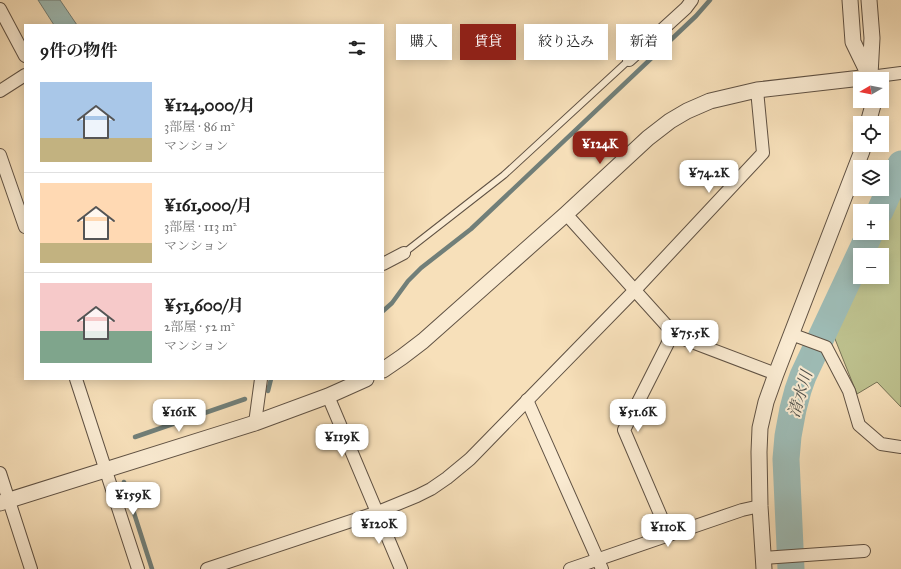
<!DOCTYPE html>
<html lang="ja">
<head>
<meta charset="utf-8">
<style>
  body { margin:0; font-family:"IM FELL Great Primer","Noto Serif JP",serif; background:#f2f2f2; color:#222; height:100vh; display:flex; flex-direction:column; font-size:15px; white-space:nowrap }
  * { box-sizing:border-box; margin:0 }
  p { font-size:13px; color:#767676 }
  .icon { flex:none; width:22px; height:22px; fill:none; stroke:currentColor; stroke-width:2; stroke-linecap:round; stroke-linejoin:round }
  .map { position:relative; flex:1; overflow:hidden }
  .drawer { position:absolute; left:24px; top:24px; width:360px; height:356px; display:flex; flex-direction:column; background:#fff; border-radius:0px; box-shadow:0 2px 10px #0003 }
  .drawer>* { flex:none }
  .guide { position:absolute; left:396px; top:24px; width:380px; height:36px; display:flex; gap:8px }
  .needle { width:26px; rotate:260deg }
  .buttons { position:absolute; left:853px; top:72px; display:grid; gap:8px }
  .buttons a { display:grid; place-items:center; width:36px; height:36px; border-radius:0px; background:#fff; box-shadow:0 2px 10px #0003; font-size:20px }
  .price { position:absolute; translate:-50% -34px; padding:0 9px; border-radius:8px; background:#fff; color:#222; font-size:13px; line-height:26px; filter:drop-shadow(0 1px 2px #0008) }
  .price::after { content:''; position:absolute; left:50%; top:24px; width:12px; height:9px; margin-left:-6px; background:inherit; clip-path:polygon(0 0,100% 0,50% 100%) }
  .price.active { background:#8f2418; color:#fff }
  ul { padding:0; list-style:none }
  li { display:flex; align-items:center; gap:12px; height:100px; padding:0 16px }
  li+li { border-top:1px solid #e0e0e0 }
  li span { display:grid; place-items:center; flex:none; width:112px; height:80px; border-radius:0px; color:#555 }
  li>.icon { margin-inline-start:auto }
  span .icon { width:48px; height:48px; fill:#fffc; stroke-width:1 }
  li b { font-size:17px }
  h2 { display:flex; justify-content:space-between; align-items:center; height:48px; padding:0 16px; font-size:17px }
  .chip { padding:0 14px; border-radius:0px; background:#fff; box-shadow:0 2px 10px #0003; font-size:14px; line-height:36px }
  .chip.active { background:#8f2418; color:#fff }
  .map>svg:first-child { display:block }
</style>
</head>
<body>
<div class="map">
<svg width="901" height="569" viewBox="0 0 901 569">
  <rect width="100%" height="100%" fill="#f7e0ba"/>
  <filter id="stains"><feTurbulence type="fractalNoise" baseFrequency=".005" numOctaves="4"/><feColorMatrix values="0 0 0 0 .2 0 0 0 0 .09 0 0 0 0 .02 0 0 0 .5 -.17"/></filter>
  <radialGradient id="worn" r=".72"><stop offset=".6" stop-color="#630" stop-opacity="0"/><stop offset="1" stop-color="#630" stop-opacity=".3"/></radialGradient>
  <polygon fill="#bec28f" stroke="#767256" points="901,180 901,407 877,382 857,394 833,334 860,272 860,277 882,277 882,255 868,255 878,233 882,233 882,223"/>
  <polygon fill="#9ebcb6" stroke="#717f79" points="38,0 60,0 77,25 54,25"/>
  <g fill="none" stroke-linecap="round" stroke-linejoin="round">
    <g stroke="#717f79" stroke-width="4.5">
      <polyline points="383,311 392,303 408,281 421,268 471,229 696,16 710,0"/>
      <polyline points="268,391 271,379"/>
      <polyline points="135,437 245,399"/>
      <polyline points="124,482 152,569"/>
    </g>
    <g stroke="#9ebcb6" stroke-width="27">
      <polyline points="880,211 901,164"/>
      <polyline points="791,569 786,459 788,436 793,409 798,390 803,376 870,233"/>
    </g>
    <g stroke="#605244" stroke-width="8">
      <polyline id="service" points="404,253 504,175 629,60"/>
    </g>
    <g stroke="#605244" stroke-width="14">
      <g id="minor">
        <polyline points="0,9 25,56"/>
        <polyline points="629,60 686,8 692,0"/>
        <polyline points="870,77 901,73"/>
        <polyline points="0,91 25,75"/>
        <polyline points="0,155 25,227"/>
        <polyline points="566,214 676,336 776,374"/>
        <polyline points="383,264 404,253"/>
        <polyline points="791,334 826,347 849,391 859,425 881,444 901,447"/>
        <polyline points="76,379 138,569"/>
        <polyline points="328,396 401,569"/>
        <polyline points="527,400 602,569"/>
        <polyline points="255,423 261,379"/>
        <polyline points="0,473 31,569"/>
        <polyline points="669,535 624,430 673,333"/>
        <polyline points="763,558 864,551"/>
        <polyline points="207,569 378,512 417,496 431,489 447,478 470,459 635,290 763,153 757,90"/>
        <polyline points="570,569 742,510 760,506"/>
      </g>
    </g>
    <g stroke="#605244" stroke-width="17">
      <g id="tertiary">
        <polyline points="850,0 853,42 870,77"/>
        <polyline points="869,0 872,38 870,75"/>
        <polyline points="868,123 873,105 872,101"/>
        <polyline points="383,370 402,357 423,341 566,214 648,138 670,121 687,111 710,101 757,90 870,77"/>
        <polyline points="0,503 255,423 328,396 366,379"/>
        <polyline points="764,569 760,506 759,452 760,428 766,402 776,374 862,151 863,145"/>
      </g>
    </g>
    <use href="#service" stroke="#faebd2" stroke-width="6"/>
    <use href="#minor" stroke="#faebd2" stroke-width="12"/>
    <use href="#tertiary" stroke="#faebd2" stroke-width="15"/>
  </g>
  <g text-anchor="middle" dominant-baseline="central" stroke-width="4" stroke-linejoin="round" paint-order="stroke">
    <g font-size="16" font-style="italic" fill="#50514b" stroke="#faebd2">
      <text transform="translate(800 394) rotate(-73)">清水川</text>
    </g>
  </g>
  <rect width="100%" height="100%" filter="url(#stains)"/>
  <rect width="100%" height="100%" fill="url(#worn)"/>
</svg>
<div class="buttons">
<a><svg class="needle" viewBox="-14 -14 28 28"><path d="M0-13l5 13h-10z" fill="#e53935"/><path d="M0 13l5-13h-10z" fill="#767676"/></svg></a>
<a><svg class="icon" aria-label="locate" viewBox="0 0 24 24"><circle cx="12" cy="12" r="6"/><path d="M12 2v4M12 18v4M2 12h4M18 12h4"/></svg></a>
<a><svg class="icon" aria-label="layers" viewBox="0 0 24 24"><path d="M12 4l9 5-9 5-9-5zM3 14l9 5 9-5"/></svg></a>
<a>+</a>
<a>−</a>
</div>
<b class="price active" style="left:600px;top:165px">¥124K</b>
<b class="price" style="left:709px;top:194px">¥74.2K</b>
<b class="price" style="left:690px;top:354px">¥75.5K</b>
<b class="price" style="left:179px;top:433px">¥161K</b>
<b class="price" style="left:638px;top:433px">¥51.6K</b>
<b class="price" style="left:342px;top:458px">¥119K</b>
<b class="price" style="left:133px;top:516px">¥159K</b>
<b class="price" style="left:379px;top:545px">¥120K</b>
<b class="price" style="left:668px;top:548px">¥110K</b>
<div class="guide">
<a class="chip">購入</a>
<a class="chip active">賃貸</a>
<a class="chip">絞り込み</a>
<a class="chip">新着</a>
</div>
<section class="drawer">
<h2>9件の物件<svg class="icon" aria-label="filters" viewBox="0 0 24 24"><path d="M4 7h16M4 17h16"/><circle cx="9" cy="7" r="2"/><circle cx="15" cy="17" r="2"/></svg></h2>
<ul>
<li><span style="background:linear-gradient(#a9c7e8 70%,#c2b280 0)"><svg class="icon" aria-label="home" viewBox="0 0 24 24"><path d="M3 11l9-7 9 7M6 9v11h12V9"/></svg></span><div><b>¥124,000/月</b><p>3部屋 · 86 m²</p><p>マンション</p></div></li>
<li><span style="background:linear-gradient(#ffd9b3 75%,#c2b280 0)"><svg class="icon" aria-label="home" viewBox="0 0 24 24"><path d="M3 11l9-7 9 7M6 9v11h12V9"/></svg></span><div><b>¥161,000/月</b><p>3部屋 · 113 m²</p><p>マンション</p></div></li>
<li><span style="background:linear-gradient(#f6c9c9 60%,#7fa58c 0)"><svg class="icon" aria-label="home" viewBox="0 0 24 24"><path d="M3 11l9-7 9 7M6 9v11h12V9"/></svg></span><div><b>¥51,600/月</b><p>2部屋 · 52 m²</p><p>マンション</p></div></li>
</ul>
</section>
</div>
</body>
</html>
